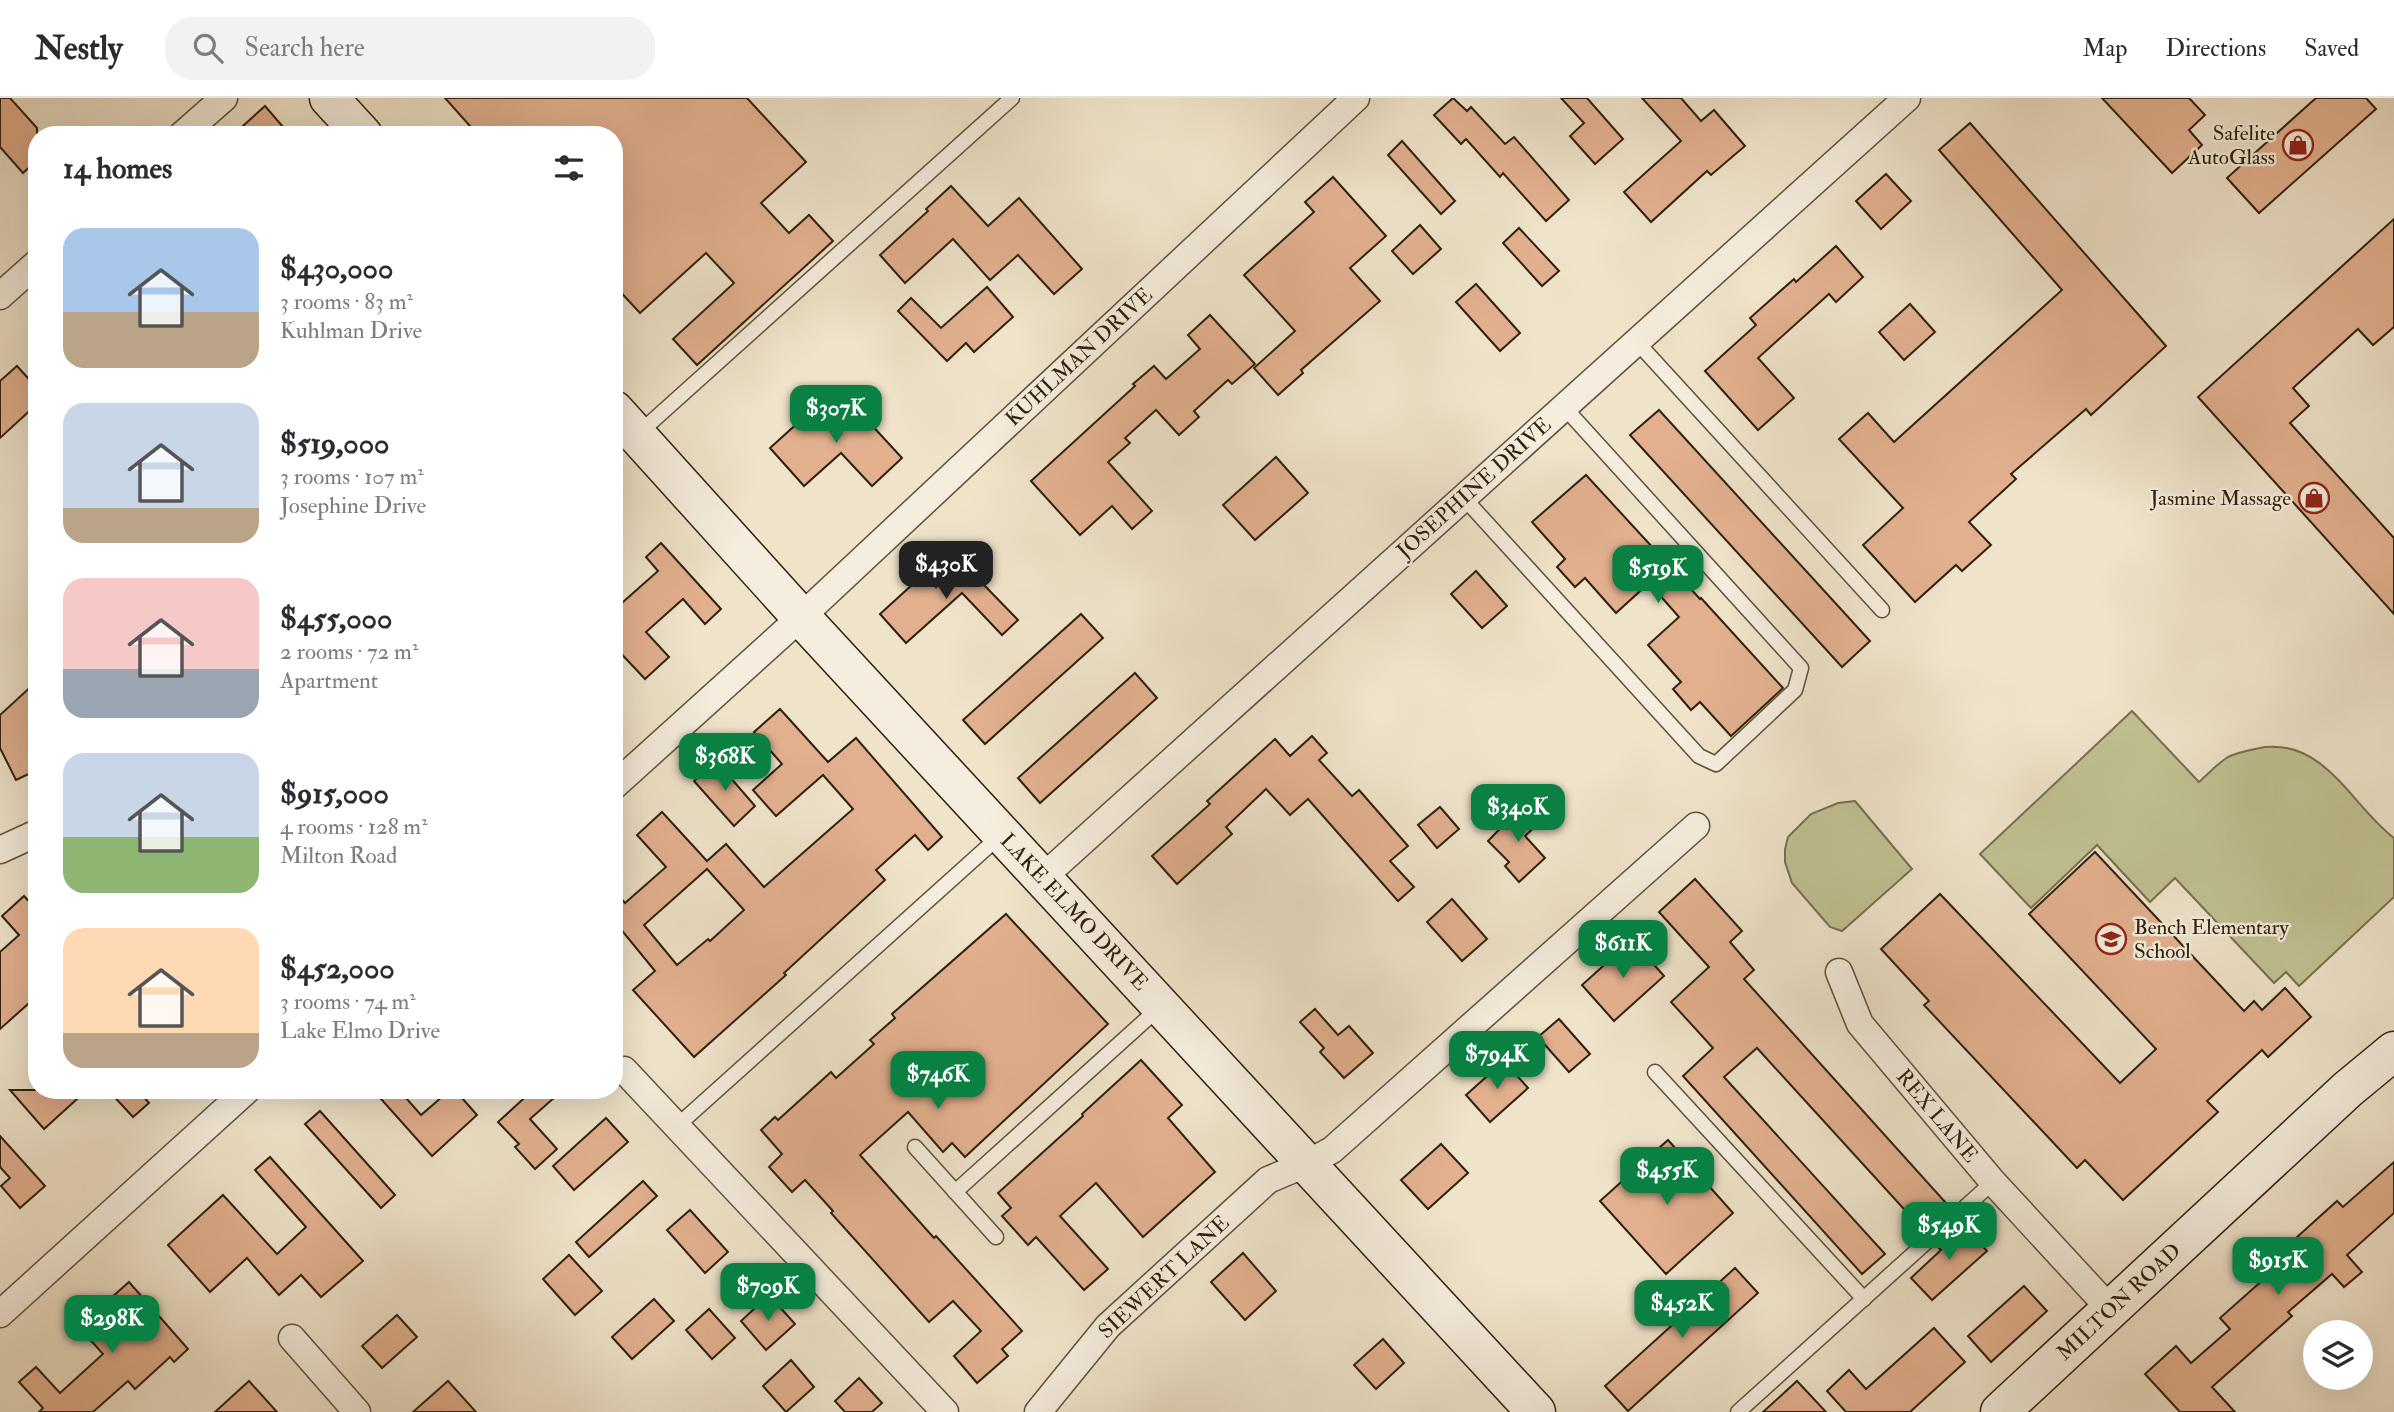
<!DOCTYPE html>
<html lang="en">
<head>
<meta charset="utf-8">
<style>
  body { margin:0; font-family:"IM FELL Double Pica",serif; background:#f2f2f3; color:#2b2b33; height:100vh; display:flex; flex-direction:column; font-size:26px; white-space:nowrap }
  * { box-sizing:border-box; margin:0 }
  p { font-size:23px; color:#7c7c81 }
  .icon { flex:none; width:38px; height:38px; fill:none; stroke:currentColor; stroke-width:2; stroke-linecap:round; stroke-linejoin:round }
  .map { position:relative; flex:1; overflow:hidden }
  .details { position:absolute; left:28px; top:28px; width:595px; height:973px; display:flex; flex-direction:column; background:#fff; border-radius:28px; box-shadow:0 7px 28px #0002 }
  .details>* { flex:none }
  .controls { position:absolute; left:2303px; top:1222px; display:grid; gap:14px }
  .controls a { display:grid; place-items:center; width:70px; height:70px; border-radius:50%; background:#fff; box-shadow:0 7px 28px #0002; font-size:35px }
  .price { position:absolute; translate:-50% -60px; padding:0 16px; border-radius:14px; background:#0b8043; color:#fff; font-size:23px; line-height:46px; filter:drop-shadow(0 2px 4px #0008) }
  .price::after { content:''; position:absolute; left:50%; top:42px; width:21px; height:16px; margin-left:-10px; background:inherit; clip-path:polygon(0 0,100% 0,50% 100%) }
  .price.active { background:#222; color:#fff }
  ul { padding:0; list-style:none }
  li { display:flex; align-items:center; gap:21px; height:175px; padding:0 35px }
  li span { display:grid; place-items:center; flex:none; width:196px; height:140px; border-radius:21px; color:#555 }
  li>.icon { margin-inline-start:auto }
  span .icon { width:84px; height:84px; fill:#fffc; stroke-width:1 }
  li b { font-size:30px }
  h2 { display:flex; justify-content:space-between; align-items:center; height:84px; padding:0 35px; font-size:30px }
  header { display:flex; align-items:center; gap:42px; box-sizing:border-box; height:98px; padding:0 35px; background:#fff; border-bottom:2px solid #e1e1e2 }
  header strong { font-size:33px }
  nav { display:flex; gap:38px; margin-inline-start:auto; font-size:24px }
  .search { width:490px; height:63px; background:#f2f2f3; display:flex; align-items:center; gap:18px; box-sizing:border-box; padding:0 24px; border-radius:28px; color:#7c7c81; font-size:26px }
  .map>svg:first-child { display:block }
</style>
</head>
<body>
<header>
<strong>Nestly</strong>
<div class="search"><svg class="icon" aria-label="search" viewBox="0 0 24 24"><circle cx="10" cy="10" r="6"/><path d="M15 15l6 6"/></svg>Search here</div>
<nav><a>Map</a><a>Directions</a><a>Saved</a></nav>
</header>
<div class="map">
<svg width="2394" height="1314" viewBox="0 0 2394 1314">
  <rect width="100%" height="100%" fill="#efe3ca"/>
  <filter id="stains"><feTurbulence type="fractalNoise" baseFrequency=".00286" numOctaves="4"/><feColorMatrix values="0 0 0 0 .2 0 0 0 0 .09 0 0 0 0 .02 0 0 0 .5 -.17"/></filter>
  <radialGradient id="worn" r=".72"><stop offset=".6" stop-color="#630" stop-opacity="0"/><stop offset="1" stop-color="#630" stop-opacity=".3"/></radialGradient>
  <g fill="#c0c192" stroke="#777050" stroke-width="2">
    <path d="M2132,613L2199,684C2208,676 2218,665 2228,659C2238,654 2254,651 2265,649C2326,643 2352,708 2394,740V799L2299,888L2286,874L2274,885L2175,780L2150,804L2097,747L2031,810L1980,756Z"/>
    <polygon points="1855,703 1912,771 1842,833 1830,829 1792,785 1785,764 1785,751 1788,739 1811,716 1838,705"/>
  </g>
  <g fill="#e2b08f" stroke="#2e200d" stroke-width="2" fill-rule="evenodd">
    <polygon points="0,0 10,0 37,30 37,62 23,75 0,49"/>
    <polygon points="445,0 747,0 806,64 761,105 789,135 809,117 833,143 697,267 673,241 734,185 706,155 640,215 614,187 614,37 478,37"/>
    <polygon points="1453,0 1467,13 1471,9 1505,46 1514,39 1569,102 1546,123 1503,75 1500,79 1466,41 1461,46 1434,17"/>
    <polygon points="1561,0 1587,0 1623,41 1595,66 1570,38 1584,25"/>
    <polygon points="1642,0 1681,0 1701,23 1714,12 1745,48 1711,77 1707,73 1651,124 1624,94 1681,43"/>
    <polygon points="2102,0 2189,0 2205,17 2189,32 2202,47 2172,75"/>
    <polygon points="2316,0 2366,0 2376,11 2259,115 2227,80"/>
    <polygon points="265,8 290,37 233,37"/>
    <polygon points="1970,25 2166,248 2091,317 2086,311 2011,376 2016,381 1969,424 1991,447 1962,473 1956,467 1915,504 1863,447 1903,410 1839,341 1868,315 1894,344 2062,192 1939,52"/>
    <polygon points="1402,43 1455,103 1441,116 1388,57"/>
    <polygon points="1886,76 1911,103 1881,131 1856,103"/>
    <polygon points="1333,79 1386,138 1350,170 1380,203 1301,272 1303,275 1278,297 1254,270 1295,233 1244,177 1314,114 1305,104"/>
    <polygon points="951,88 988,128 1019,100 1082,171 1054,196 1018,157 990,182 953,141 905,185 880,157 928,113 926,111"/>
    <polygon points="2394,121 2394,229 2373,247 2358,231 2293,290 2309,308 2290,325 2394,440 2394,516 2198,299"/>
    <polygon points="1420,127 1441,151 1413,176 1392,153"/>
    <polygon points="1519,130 1559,173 1542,188 1503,145"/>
    <polygon points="1836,148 1863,179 1836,204 1829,196 1758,260 1794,300 1758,332 1705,273 1756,227 1750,220 1794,181 1796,184"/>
    <polygon points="1476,186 1520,235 1500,253 1456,204"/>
    <polygon points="987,189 1013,219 974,254 966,245 947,263 898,213 911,200 941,230"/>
    <polygon points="1910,206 1935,234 1904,262 1879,234"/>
    <polygon points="1210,217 1255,266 1232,286 1228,282 1194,313 1199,319 1179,337 1156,312 1125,340 1130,345 1108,364 1152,413 1132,431 1112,408 1080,437 1031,383 1135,288 1133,286 1154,268 1166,281 1200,251 1188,237"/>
    <polygon points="17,268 37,290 37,306 0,340 0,283"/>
    <polygon points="844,297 902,360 872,388 841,355 804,388 770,350 801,322 808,330"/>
    <polygon points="1659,312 1870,543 1842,569 1630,337"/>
    <polygon points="1276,359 1308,395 1255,442 1223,407"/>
    <polygon points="1586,377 1700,501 1701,500 1783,590 1731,638 1700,604 1691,612 1673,591 1681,584 1648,547 1679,519 1649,485 1616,515 1585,480 1575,489 1557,469 1565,461 1532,424"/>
    <polygon points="661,445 721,511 705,526 683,501 646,534 669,559 645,581 614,548 614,512 658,473 646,459"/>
    <polygon points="968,458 990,482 984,487 1018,522 1002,537 962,495 906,545 880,516 924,476 936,489"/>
    <polygon points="1476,473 1507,508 1482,530 1451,496"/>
    <polygon points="1081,516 1103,540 985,646 963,622"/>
    <polygon points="1135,575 1157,600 1040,705 1018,680"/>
    <polygon points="37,583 37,672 16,682 0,650 0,617"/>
    <path d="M780,611L828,664L856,640L942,739L928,752L915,737L876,772L885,782L784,875L786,877L694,959L633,892L655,873L614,823V792L625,805L666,769L637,737L662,714L707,763L726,746L764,789L853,711L823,677L776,718L753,692L782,666L754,634ZM707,771L744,812L710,843L708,841L677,867L644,827Z"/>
    <polygon points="1312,638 1327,655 1319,662 1352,698 1359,692 1408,748 1390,763 1414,789 1398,803 1308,701 1290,717 1266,691 1226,729 1232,736 1177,786 1152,758 1210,706 1207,703 1275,641 1290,658"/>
    <polygon points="716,663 755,708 734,728 694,683"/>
    <polygon points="1523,707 1539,725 1525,738 1545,760 1519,784 1505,768 1509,764 1488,743"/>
    <polygon points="1440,709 1459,731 1437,750 1418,727"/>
    <polygon points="2095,754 2244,913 2254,903 2262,912 2285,890 2311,919 2268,959 2262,952 2207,1003 2218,1014 2123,1102 2085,1062 2077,1070 1924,907 1929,903 1881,851 1940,796 2120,985 2156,951 2029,816"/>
    <polygon points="1695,781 1742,833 1730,844 1754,872 1744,881 1946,1105 1944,1106 1949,1111 1924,1133 1757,950 1724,979 1885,1156 1862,1176 1683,978 1713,950 1671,904 1709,869 1659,814"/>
    <polygon points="24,798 37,812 37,898 0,931 0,854 19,837 2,818"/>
    <polygon points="1452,801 1487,841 1462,863 1427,824"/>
    <polygon points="1006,816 1108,926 965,1059 952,1045 943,1054 908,1014 860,1057 934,1140 936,1138 1022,1233 1002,1251 1008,1258 977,1285 954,1258 981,1233 953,1203 929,1224 831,1115 833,1113 805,1082 792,1094 769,1069 782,1056 761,1032 775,1019 778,1022 831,974 836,980 874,946 870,942 895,920 892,916"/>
    <polygon points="1632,842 1664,878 1614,923 1582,887"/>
    <polygon points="1315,911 1338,937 1349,928 1373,955 1344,980 1320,954 1324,950 1300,924"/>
    <polygon points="1559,921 1590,956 1569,974 1538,939"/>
    <polygon points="1141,962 1182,1007 1168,1020 1215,1074 1143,1139 1096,1085 1060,1118 1108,1171 1084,1192 1036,1139 1028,1147 1002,1118 1011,1110 998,1095 1083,1018 1082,1016"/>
    <polygon points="1504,963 1528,990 1490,1024 1466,997"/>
    <polygon points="10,992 87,992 44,1031"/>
    <polygon points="108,992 138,992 149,1005 133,1019"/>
    <polygon points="373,992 399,992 421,1017 450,992 455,992 477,1017 432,1058"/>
    <polygon points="533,992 563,992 530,1021 557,1051 535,1071 515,1049 519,1046 498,1024"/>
    <polygon points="320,1013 395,1097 381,1110 305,1026"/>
    <polygon points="606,1020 628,1044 574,1092 553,1068"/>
    <polygon points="0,1038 45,1088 20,1110 1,1088 10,1080 0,1069"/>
    <polygon points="1668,1042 1733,1115 1666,1176 1600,1103"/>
    <polygon points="1441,1046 1468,1075 1428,1111 1401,1082"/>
    <polygon points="270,1059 363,1163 321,1199 301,1177 279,1197 247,1160 210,1194 168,1147 223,1097 277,1156 306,1129 255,1072"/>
    <polygon points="2394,1064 2394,1115 2347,1157 2362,1174 2344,1189 2332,1176 2288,1214 2292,1218 2212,1289 2235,1314 2180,1314 2145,1276 2176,1248 2191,1265 2230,1231 2220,1220 2282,1165 2276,1158 2337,1103 2343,1109"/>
    <polygon points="643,1083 657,1098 589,1159 576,1144"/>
    <polygon points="690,1112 728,1154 705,1175 667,1132"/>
    <polygon points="1962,1125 1987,1153 1932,1202 1911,1180 1941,1152 1937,1148"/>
    <polygon points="1243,1155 1276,1193 1245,1222 1211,1184"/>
    <polygon points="569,1157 602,1193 575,1217 543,1181"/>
    <polygon points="1735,1170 1758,1195 1628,1313 1605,1288"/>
    <polygon points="129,1184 188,1251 174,1264 170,1259 135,1291 128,1283 93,1314 39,1314 43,1310 19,1284 36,1269 60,1295 103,1256 75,1225 90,1212 93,1216"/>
    <polygon points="2024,1188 2047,1213 1991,1264 1968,1238"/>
    <polygon points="769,1197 795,1226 766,1252 741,1223"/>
    <polygon points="654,1201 674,1223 632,1261 612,1239"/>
    <polygon points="709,1211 735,1240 712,1261 686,1232"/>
    <polygon points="397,1217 417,1239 382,1270 362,1248"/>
    <polygon points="1934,1230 1965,1264 1910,1314 1846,1314 1827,1293 1849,1272 1866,1291"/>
    <polygon points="1383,1241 1404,1265 1376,1291 1354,1267"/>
    <polygon points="791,1262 814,1289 786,1314 763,1288"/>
    <polygon points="859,1280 882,1305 872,1314 845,1314 835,1303"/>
    <polygon points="249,1283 277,1314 215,1314"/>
    <polygon points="448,1283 476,1314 413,1314"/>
    <polygon points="1797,1283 1826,1314 1763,1314"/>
  </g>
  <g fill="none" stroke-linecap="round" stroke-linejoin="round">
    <g stroke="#5e513c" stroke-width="17">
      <g id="lane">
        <polyline points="1636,243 1882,512"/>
        <polyline points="638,336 1012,0"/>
        <polyline points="1463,399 1699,658 1716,666 1795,592 1801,570 1564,309"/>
        <polyline points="1655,974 1864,1201"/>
        <polyline points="677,1028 1002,736"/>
        <polyline points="915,1049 996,1139"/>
        <polyline points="955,1094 1160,909"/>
        <polyline points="1738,1314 1993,1084"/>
      </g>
    </g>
    <g stroke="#5e513c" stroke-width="29">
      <g id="street">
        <polyline points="182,37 224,0"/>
        <polyline points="0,198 37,165"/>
        <polyline points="614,688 801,519 1356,0"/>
        <polyline points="0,752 37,735"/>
        <polyline points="1042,780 1907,0"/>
        <polyline points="1839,874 1860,926 1993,1084 2111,1212"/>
        <polyline points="624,972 945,1314"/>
        <polyline points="0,1216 247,992"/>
        <polyline points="292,1240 357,1314"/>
        <polyline points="1038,1314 1108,1228 1268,1082 1308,1065 1332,1052 1696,728"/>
      </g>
    </g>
    <g stroke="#2e200d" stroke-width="41">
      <g id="secondary">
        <polyline points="329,0 363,37"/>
        <polyline points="614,312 801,519 1536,1314"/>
        <polyline points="2000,1314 2348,991 2394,953"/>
      </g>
    </g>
    <use href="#lane" stroke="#f5eddd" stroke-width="14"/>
    <use href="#street" stroke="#f5eddd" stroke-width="26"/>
    <use href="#secondary" stroke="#f5eddd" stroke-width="38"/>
  </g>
  <defs>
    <g id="shop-ring" transform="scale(1.575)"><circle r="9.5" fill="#f5eddd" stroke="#8f2418" stroke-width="1.5"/><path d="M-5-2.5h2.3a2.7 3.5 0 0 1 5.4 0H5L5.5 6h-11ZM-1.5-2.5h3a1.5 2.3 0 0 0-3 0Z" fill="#8f2418"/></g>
    <g id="school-ring" transform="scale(1.575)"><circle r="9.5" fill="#f5eddd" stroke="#8f2418" stroke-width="1.5"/><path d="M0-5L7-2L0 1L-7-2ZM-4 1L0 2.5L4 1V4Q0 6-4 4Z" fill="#8f2418"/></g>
  </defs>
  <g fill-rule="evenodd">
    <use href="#shop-ring" x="2298" y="47"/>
    <use href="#shop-ring" x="2314" y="400"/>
    <use href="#school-ring" x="2111" y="841"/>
  </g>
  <g text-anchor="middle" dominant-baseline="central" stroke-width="5" stroke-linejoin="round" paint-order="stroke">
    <g font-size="21" fill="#2e200d" stroke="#f5eddd" text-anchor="end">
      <text x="2275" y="35">Safelite<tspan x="2275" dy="24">AutoGlass</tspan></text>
      <text x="2291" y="400">Jasmine Massage</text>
      <text x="2134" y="829" text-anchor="start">Bench Elementary<tspan x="2134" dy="24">School</tspan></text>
    </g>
    <g font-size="21" fill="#2e200d" stroke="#f5eddd">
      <text transform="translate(1079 259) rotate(-43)">KUHLMAN DRIVE</text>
      <text transform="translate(1474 390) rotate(-42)">JOSEPHINE DRIVE</text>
      <text transform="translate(1074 814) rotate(47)">LAKE ELMO DRIVE</text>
      <text transform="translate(1937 1018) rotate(50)">REX LANE</text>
      <text transform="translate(1164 1179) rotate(-43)">SIEWERT LANE</text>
      <text transform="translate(2119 1204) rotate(-43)">MILTON ROAD</text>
    </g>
  </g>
  <rect width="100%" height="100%" filter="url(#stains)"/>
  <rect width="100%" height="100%" fill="url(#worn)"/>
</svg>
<div class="controls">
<a><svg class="icon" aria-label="layers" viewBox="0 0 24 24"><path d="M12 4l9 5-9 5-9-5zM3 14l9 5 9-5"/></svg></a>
</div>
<b class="price" style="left:836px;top:347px">$307K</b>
<b class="price active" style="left:946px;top:503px">$430K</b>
<b class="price" style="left:1658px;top:507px">$519K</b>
<b class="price" style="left:725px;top:695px">$368K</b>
<b class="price" style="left:1518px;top:746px">$340K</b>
<b class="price" style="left:1623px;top:882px">$611K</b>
<b class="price" style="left:1497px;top:993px">$794K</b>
<b class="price" style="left:938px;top:1013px">$746K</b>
<b class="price" style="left:1667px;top:1109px">$455K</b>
<b class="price" style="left:1949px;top:1164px">$549K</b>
<b class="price" style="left:2278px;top:1199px">$915K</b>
<b class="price" style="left:768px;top:1225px">$709K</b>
<b class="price" style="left:1682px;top:1242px">$452K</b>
<b class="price" style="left:112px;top:1257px">$298K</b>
<section class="details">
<h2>14 homes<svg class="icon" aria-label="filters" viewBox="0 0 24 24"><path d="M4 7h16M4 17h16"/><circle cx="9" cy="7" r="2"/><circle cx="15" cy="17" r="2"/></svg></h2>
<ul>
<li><span style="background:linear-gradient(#a9c7e8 60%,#b9a48a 0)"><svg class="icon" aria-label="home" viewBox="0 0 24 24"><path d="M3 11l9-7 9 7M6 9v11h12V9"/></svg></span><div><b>$430,000</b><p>3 rooms · 83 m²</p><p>Kuhlman Drive</p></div></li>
<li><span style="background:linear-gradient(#c9d6e8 75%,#b9a48a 0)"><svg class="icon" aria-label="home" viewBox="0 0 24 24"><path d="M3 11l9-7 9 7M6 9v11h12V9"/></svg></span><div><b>$519,000</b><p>3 rooms · 107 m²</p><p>Josephine Drive</p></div></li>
<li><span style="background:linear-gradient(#f6c9c9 65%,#9aa5b1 0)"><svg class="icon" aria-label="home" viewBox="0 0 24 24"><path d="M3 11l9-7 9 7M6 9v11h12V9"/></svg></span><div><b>$455,000</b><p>2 rooms · 72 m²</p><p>Apartment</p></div></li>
<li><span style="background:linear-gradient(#c9d6e8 60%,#8fb573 0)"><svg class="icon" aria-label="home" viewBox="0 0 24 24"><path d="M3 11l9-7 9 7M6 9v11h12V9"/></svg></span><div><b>$915,000</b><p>4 rooms · 128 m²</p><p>Milton Road</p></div></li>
<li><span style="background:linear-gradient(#ffd9b3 75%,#b9a48a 0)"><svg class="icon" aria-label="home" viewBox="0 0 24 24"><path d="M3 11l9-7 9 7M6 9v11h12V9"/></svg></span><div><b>$452,000</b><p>3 rooms · 74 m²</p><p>Lake Elmo Drive</p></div></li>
</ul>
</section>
</div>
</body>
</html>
